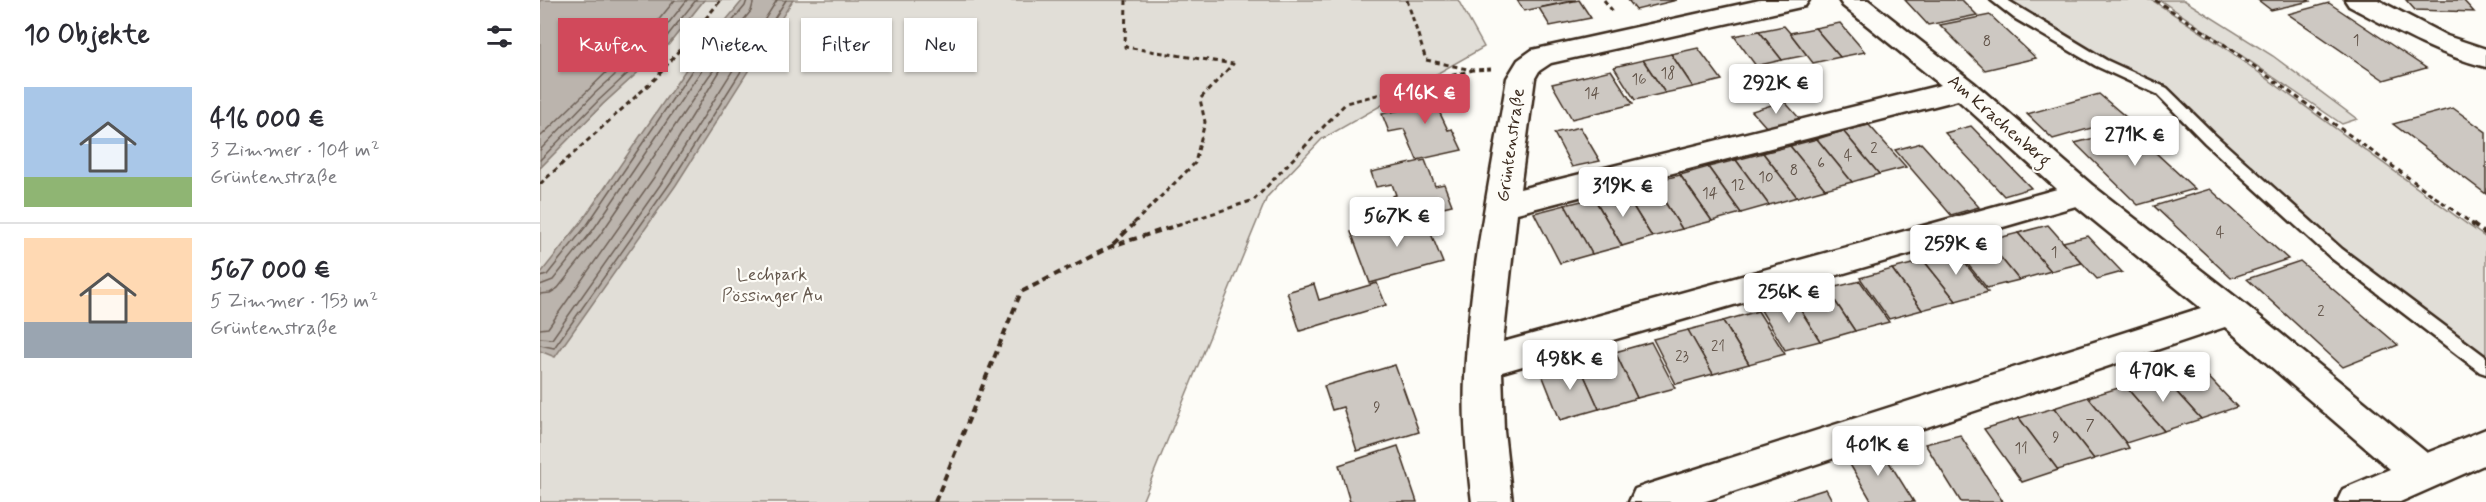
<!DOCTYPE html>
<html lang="de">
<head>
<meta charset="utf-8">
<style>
  body { margin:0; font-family:Mynerve,sans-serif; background:#f7f7f7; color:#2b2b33; height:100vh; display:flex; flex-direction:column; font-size:22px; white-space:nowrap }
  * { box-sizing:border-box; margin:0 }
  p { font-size:20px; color:#7c7c81 }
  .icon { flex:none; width:33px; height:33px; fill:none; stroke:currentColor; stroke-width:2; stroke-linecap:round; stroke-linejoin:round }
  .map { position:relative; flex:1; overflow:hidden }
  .sheet { display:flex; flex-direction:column; background:#fff; width:540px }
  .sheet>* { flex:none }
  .guide { position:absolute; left:18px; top:18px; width:570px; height:54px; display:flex; gap:12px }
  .price { position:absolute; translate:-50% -51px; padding:0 14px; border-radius:6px; background:#fff; color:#222; font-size:20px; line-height:39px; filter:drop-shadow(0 2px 3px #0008) }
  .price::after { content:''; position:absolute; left:50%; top:36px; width:18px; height:14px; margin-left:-9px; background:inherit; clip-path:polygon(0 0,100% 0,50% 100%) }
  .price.on { background:#d1495b; color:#fff }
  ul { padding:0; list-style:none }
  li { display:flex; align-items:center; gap:18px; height:150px; padding:0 24px }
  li+li { border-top:2px solid #e1e1e2 }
  li span { display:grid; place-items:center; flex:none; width:168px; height:120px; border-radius:0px; color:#555 }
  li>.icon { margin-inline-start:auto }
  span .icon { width:72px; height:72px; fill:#fffc; stroke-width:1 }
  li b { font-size:26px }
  h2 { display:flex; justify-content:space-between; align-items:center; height:72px; padding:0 24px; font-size:26px }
  .tag { padding:0 21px; border-radius:0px; background:#fff; box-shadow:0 2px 4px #0004; font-size:21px; line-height:54px }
  .tag.on { background:#d1495b; color:#fff }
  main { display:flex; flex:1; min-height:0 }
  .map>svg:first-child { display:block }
</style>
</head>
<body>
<main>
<section class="sheet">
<h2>10 Objekte<svg class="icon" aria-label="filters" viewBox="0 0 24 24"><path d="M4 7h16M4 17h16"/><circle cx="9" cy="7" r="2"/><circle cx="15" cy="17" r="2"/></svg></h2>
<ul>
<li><span style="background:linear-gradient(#a9c7e8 75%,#8fb573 0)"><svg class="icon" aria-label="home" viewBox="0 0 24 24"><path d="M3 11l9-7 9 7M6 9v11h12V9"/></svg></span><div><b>416 000 €</b><p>3 Zimmer · 104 m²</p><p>Grüntenstraße</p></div></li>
<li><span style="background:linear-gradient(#ffd9b3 70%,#9aa5b1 0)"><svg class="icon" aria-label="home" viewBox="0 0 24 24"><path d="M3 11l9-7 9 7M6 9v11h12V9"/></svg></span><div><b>567 000 €</b><p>5 Zimmer · 153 m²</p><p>Grüntenstraße</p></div></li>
</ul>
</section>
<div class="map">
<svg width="1946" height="502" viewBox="0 0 1946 502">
  <rect width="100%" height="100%" fill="#fdfcf7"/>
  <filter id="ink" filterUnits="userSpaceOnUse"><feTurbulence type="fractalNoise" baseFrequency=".0167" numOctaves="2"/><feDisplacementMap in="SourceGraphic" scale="12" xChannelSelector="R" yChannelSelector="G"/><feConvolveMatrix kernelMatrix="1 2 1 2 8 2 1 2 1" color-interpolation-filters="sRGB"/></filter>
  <g filter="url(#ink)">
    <g fill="#e1ded7" stroke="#8e847a" stroke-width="1.5">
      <polygon points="164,0 918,0 944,47 782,139 727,197 602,502 0,502 0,168 63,104 129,44"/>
      <polygon points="1462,0 1612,0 1681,45 1946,238 1946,357 1799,251 1624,90 1564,61"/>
      <polygon points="1620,0 1644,0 1733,56 1817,119 1802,124"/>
    </g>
    <g fill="#bbb4ad" stroke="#887d74" stroke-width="1.5">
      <polygon points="0,0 164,0 129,44 63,104 0,168"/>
      <polygon points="203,0 253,0 136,185 15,357 0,351 0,274 42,221 151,62"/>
    </g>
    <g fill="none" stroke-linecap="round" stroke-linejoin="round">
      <g stroke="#6e6157" stroke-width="1.5">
        <polyline points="0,137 112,28 135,0"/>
        <polyline points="0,150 54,94 119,35 147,0"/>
        <polyline points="0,160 59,100 124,40 156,0"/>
        <polyline points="0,277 7,275 47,225 155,66 205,6 207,0"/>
        <polyline points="0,285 13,280 53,230 161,71 211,11 214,0"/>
        <polyline points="0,294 10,293 18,288 60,235 169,76 176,67 180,67 180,71 117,173 8,328 0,329"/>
        <polyline points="0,338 12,339 125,178 237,0"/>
        <polyline points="0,345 14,348 131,182 246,0"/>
      </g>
    </g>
    <g fill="#cdc8c2" stroke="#3b2a1e" stroke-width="1.5">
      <polygon points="977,0 1036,0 984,11"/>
      <polygon points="1039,0 1051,18 1010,26 999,8"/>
      <polygon points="1088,0 1137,0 1096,10"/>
      <polygon points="1365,0 1422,0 1437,15 1388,25"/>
      <polygon points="1718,0 1769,0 1770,1 1731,10"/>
      <polygon points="1866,0 1923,0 1934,12 1875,10"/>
      <polygon points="1789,3 1886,68 1844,80 1748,14"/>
      <polygon points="1450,15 1496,58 1445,70 1400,25"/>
      <polygon points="1300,23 1325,52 1300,57 1275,28"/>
      <polygon points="1244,26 1250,33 1267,55 1242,60 1219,31"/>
      <polygon points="1275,28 1300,57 1273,63 1250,33"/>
      <polygon points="1219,31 1242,60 1216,66 1194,36"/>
      <polygon points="1158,48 1182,80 1153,87 1131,54"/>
      <polygon points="1131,54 1153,87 1125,93 1103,60"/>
      <polygon points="1103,60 1125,93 1095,100 1074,67"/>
      <polygon points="1071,70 1093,104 1032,119 1012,84"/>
      <polygon points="901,88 909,104 897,107 908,130 912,129 922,150 877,160 864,129 849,132 842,114 874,107 869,95"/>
      <polygon points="1559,94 1587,118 1513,139 1487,114"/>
      <polygon points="1244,101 1260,119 1227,128 1212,111"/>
      <polygon points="1913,108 1946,132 1946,194 1853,124"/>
      <polygon points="1329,125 1366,167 1339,174 1303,131"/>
      <polygon points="1431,126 1491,188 1464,196 1405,133"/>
      <polygon points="1040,127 1060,161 1032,167 1014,133"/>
      <polygon points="1590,129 1655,189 1598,205 1535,143"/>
      <polygon points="1303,131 1339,174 1312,182 1277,139"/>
      <polygon points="1277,139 1312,182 1285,189 1250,146"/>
      <polygon points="1381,143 1439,207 1411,215 1355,150"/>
      <polygon points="1250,146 1285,189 1257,197 1223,153"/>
      <polygon points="1223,153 1257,197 1229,205 1196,160"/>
      <polygon points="885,160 895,186 904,184 912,205 860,217 852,196 856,195 852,184 836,187 831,172"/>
      <polygon points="1196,160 1229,205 1201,213 1168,167"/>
      <polygon points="1168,167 1201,213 1172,221 1140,175"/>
      <polygon points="1140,175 1172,221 1142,229 1112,182"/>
      <polygon points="1112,182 1142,229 1112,237 1083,190"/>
      <polygon points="1670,189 1748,259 1691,278 1614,206"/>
      <polygon points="1083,190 1112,237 1082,246 1054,198"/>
      <polygon points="1054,198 1082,246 1052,254 1025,205"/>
      <polygon points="1025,205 1052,254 1020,263 994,213"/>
      <polygon points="883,214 903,263 830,283 811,232"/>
      <polygon points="1508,225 1523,242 1542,263 1511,271 1478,233"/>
      <polygon points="1478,233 1511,271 1479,280 1447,241"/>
      <polygon points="1548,236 1582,272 1557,279 1523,242"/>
      <polygon points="1447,241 1479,280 1447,288 1416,250"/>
      <polygon points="1416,252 1448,292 1416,301 1384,261"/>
      <polygon points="1384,261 1416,301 1382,310 1352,269"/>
      <polygon points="1760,261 1858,345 1803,367 1707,279"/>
      <polygon points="1352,269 1382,310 1349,319 1320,278"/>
      <polygon points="1320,281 1349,322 1315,331 1287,289"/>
      <polygon points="837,283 846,305 760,331 747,292 774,284 779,300"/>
      <polygon points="1287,289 1315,331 1280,341 1253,298"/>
      <polygon points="1253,298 1280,341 1245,350 1219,307"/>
      <polygon points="1218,311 1245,354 1209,364 1183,321"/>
      <polygon points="1183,321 1209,364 1173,374 1148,330"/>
      <polygon points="1148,330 1173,374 1136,384 1113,339"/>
      <polygon points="1111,342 1135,388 1097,398 1075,352"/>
      <polygon points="1075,352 1097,398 1059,409 1038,362"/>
      <polygon points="1038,362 1059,409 1020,420 1001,372"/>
      <polygon points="1656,364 1697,407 1661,419 1621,375"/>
      <polygon points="855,365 879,432 817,451 803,407 792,410 784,386"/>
      <polygon points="1621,375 1661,419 1624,431 1585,386"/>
      <polygon points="1585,386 1624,431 1586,443 1548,397"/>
      <polygon points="1548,397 1586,443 1589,448 1554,459 1514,408"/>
      <polygon points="1514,408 1554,459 1518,470 1479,418"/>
      <polygon points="1479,418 1518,470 1482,482 1444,429"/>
      <polygon points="1420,435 1463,502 1421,502 1385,444"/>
      <polygon points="858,446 877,502 810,502 799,465"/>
      <polygon points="1339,446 1374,502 1332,502 1305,456"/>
      <polygon points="1286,489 1293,502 1244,502"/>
    </g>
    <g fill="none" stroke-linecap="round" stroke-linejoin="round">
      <g stroke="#3b2a1e" stroke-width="5">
        <polygon id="lane" points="1451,0 1467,0 1566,60 1627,88 1675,135 1802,249 1946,357 1946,374 1940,372 1790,257 1665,143 1617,94 1556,66 1474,18"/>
      </g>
      <g stroke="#3b2a1e" stroke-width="5">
        <g id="street">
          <path d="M1220,0H1269L1265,6L1256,8L1011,63L999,71L995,78L980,189L1401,85L1303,6L1299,0H1328L1434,83L1552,185L1702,302L1887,453L1946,429V464L1860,502H1797L1803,489L1850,469L1685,327L1163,502H1089L1095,489L1109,484L1661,308L1536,206L962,372L964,431L972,502H932C927,461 923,420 925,378C929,278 951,177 967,78L978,60L992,50ZM1418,100L1517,189L963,342L977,213Z"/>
          <path d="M1805,0H1838L1907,36L1946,49V67C1896,54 1854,30 1809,6Z"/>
        </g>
      </g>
      <g stroke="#3b2a1e" stroke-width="3" stroke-dasharray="5 4" stroke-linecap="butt">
        <polyline points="586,0 585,47 693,64 660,99 665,122 655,163 592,225"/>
        <polyline points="867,0 886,60 932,70"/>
        <polyline points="1064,0 1075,14"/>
        <polyline points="1615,0 1682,43 1934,225"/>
        <polyline points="0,184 116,78 181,0"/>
        <polyline points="637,225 714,200 806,103 933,70 951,69"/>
      </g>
      <g stroke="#3b2a1e" stroke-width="4" stroke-dasharray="7 5" stroke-linecap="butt">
        <polyline points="1932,224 1946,234"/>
        <polyline points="573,244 594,224"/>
        <polyline points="395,502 481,292 572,246 641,224"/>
      </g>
      <use href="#lane" fill="#fdfcf7" fill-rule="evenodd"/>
      <use href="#street" fill="#fdfcf7" fill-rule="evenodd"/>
    </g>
  </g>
  <g text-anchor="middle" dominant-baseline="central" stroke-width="4.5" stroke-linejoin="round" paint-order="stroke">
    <g font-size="15" fill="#605247">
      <text x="1816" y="41">1</text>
      <text x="1447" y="42">8</text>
      <text x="1128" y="74">18</text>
      <text x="1099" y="80">16</text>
      <text x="1052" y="94">14</text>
      <text x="1334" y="149">2</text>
      <text x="1308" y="156">4</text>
      <text x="1281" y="164">6</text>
      <text x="1254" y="171">8</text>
      <text x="1226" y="178">10</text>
      <text x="1198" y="186">12</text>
      <text x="1170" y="194">14</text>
      <text x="1680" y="233">4</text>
      <text x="1514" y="253">1</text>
      <text x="1781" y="312">2</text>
      <text x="1178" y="347">21</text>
      <text x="1142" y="357">23</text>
      <text x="837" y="408">9</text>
      <text x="1550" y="426">7</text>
      <text x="1516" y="438">9</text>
      <text x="1481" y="449">11</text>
    </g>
    <g font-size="18" fill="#3b2a1e" stroke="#fdfcf7">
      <text transform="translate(1459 121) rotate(41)">Am Krachenberg</text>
      <text transform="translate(971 145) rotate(-82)">Grüntenstraße</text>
    </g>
    <g font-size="18" fill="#64574c" stroke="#fdfcf7">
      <text x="232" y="275">Lechpark<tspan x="232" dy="21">Pössinger Au</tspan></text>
    </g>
  </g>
</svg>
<b class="price" style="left:1236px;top:115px">292K €</b>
<b class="price on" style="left:885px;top:125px">416K €</b>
<b class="price" style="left:1595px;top:167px">271K €</b>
<b class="price" style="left:1083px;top:218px">319K €</b>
<b class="price" style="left:857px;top:248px">567K €</b>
<b class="price" style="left:1416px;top:276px">259K €</b>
<b class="price" style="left:1249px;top:324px">256K €</b>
<b class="price" style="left:1030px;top:391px">498K €</b>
<b class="price" style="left:1623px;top:403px">470K €</b>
<b class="price" style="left:1338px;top:477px">401K €</b>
<div class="guide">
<a class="tag on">Kaufen</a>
<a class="tag">Mieten</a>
<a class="tag">Filter</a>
<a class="tag">Neu</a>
</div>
</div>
</main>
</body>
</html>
